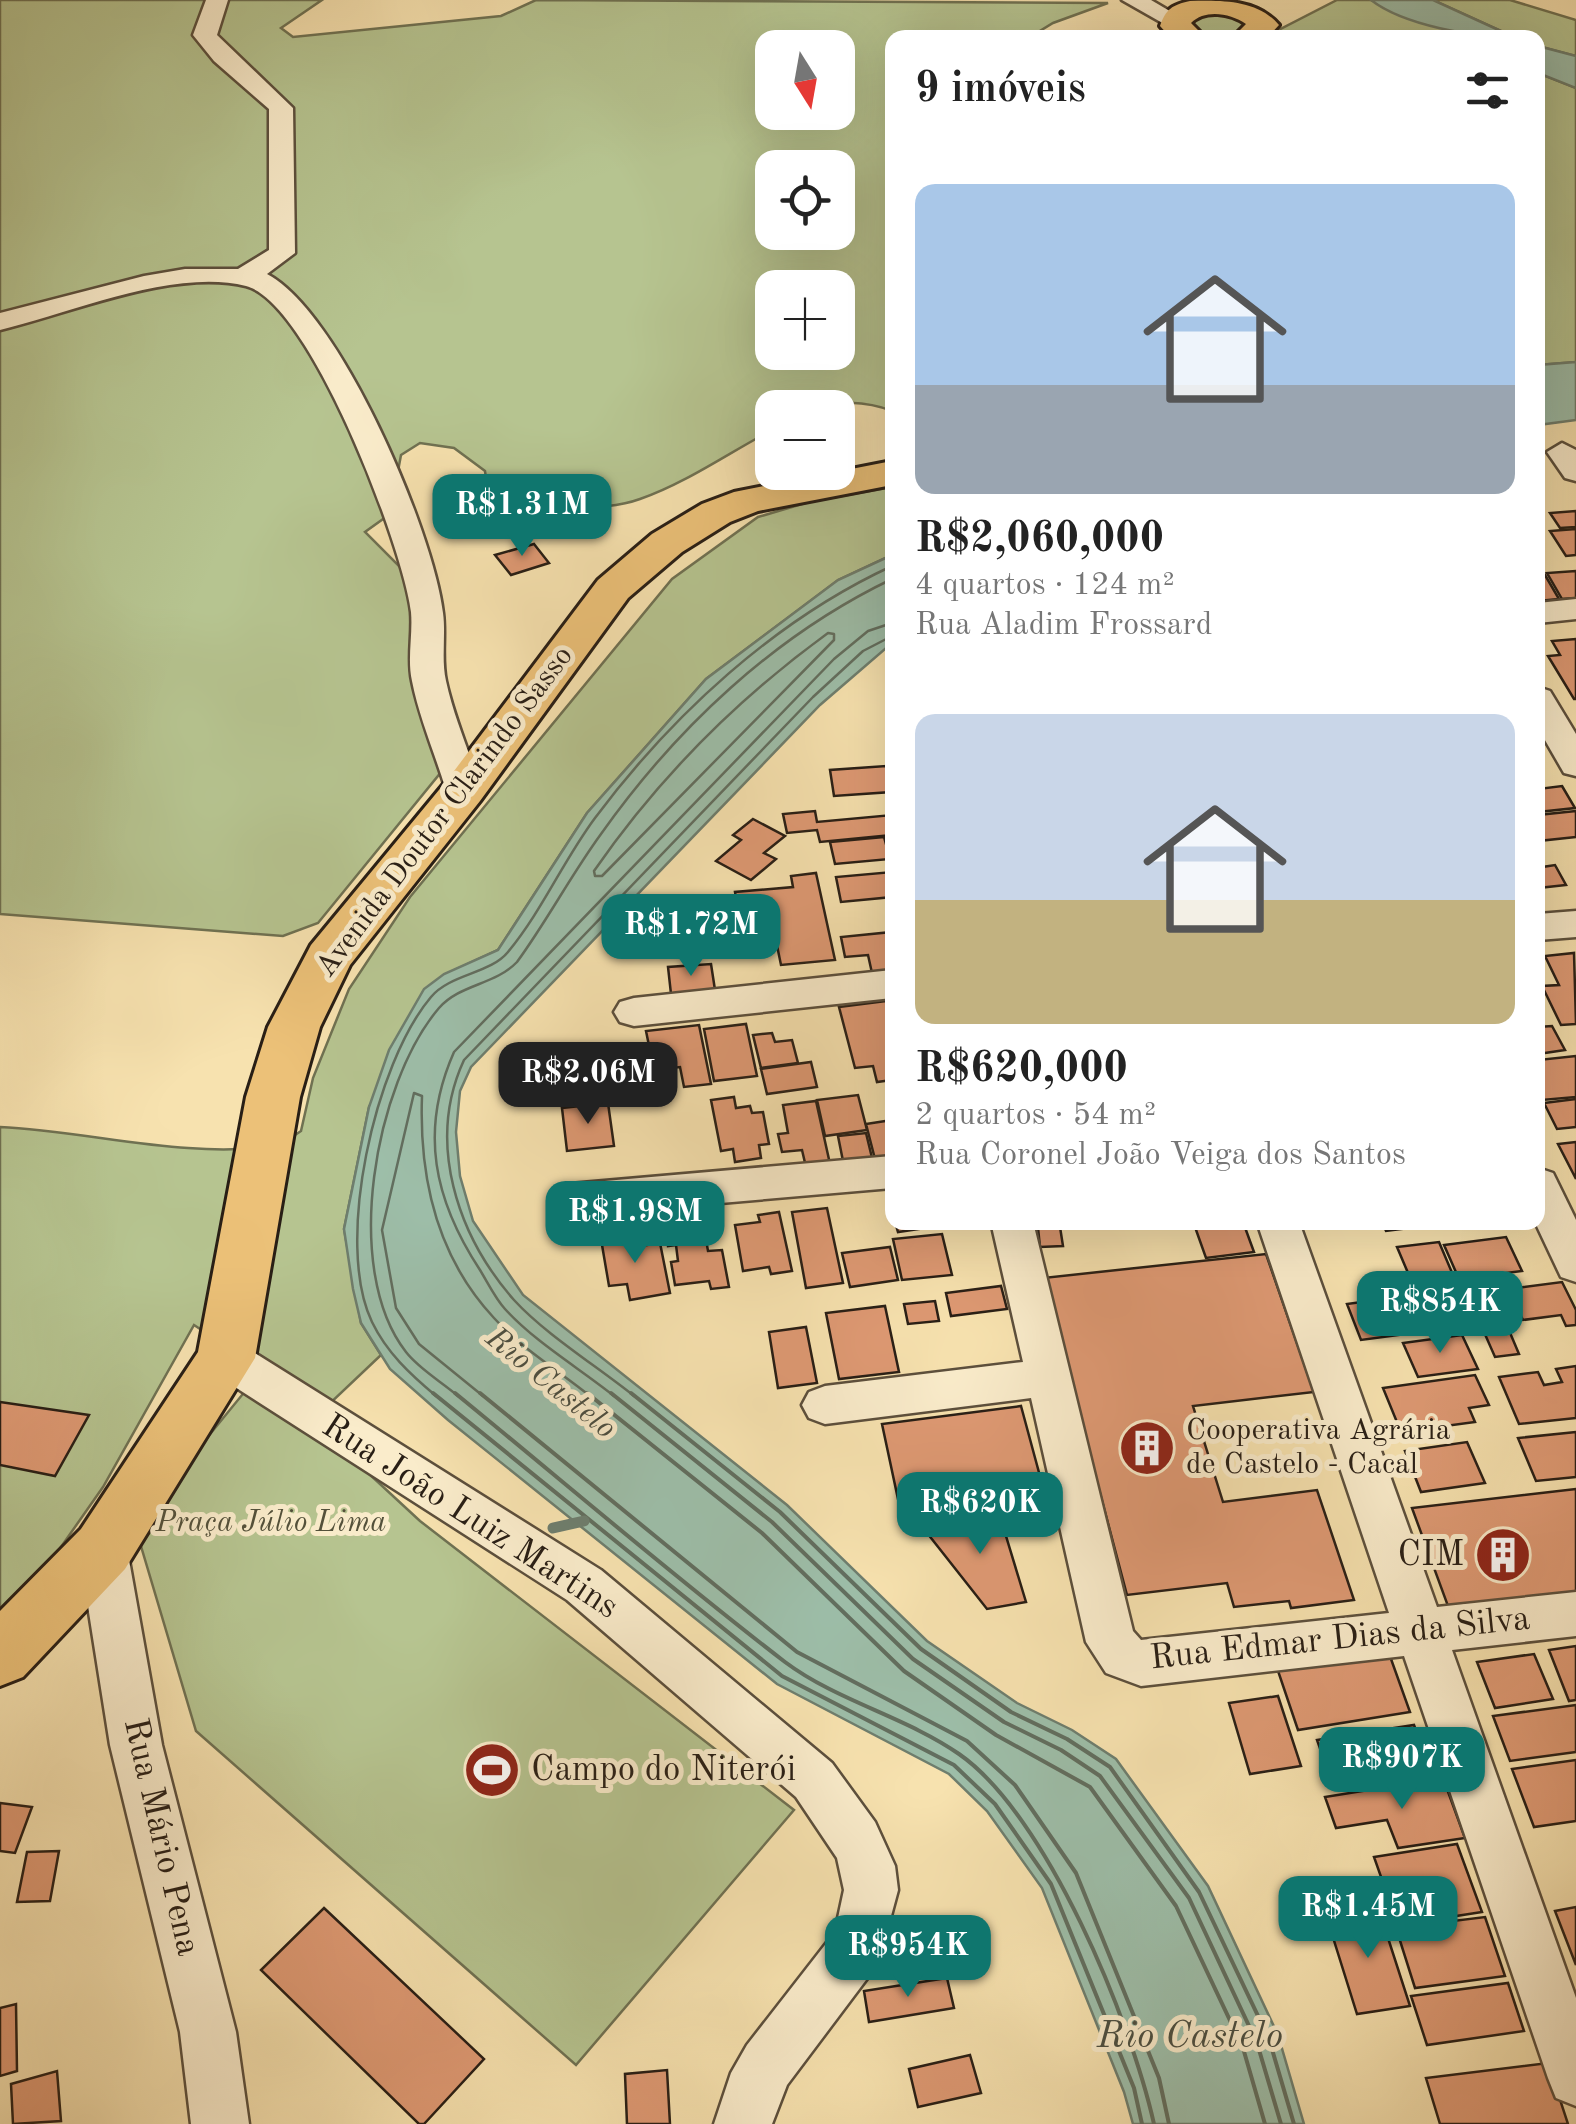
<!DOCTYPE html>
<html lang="pt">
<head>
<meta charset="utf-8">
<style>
  body { margin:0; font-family:"Old Standard TT",serif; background:#f2f2f2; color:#222; height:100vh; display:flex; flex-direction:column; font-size:38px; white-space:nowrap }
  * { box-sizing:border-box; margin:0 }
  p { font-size:32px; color:#767676 }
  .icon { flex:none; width:55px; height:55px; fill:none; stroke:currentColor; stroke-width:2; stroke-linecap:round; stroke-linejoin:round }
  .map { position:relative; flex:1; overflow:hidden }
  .side { position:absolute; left:885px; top:30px; width:660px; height:1200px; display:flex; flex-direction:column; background:#fff; border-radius:20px; box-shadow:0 10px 40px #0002 }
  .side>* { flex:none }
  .needle { width:65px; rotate:169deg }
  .fabs { position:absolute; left:755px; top:30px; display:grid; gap:20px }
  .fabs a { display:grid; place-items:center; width:100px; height:100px; border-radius:20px; background:#fff; box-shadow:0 10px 40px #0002; font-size:50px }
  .price { position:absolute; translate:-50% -85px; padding:0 22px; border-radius:20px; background:#0f766e; color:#fff; font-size:32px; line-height:65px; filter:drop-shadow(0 2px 5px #0008) }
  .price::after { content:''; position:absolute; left:50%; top:60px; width:30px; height:22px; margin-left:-15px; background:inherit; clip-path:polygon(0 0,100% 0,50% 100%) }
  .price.selected { background:#222; color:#fff }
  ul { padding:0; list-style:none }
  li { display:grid; align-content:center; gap:20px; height:530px; padding:0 30px }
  li span { display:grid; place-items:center; height:310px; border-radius:20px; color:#555 }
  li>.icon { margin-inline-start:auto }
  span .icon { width:180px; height:180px; fill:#fffc; stroke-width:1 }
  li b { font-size:42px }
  h2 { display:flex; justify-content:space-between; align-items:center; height:120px; padding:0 30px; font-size:42px }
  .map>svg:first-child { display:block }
</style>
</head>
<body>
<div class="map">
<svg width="1576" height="2124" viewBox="0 0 1576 2124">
  <rect width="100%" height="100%" fill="#f7e2af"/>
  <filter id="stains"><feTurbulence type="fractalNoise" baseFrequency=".002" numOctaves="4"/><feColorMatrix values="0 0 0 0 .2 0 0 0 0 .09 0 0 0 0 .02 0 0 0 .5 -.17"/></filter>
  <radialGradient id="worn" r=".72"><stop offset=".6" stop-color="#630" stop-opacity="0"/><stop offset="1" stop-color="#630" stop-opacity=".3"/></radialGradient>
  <g fill="#b6c490" stroke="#6f7152" stroke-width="2.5" fill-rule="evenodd">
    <path d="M0,0H322L281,28L293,37L501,16L536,0L1108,3L1053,23L1030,37L892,38V411C852,395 815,407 772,408V430C730,452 686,483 640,499C605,512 520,513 488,492L485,471L454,448L420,443L401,455L390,514L365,532L425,592L446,766L318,923L283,936L0,914ZM772,48H838V112H772ZM772,168H838V232H772ZM772,288H838V352H772Z"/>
    <polygon points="1337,0 1371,0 1473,37 1263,38"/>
    <polygon points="1433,0 1510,0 1576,20 1576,56 1538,46 1538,38 1514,37"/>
    <polygon points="1212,9 1249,21 1234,37 1200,37 1184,23"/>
    <polygon points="1538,73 1576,88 1576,362 1538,365"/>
    <path d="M892,487V555L838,580L706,679L587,813L498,950L444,975L369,1107L344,1229L361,1323L381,1355L323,1410L194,1325L103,1487L0,1634V1127C90,1131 185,1159 274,1146C284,1144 293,1136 301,1131L313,1078L349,989L410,897L672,579L758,517L809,502Z"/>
    <polygon points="260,1373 420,1521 794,1810 576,2065 196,1731 135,1526"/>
  </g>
  <g fill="#9dbea9" stroke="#6e7e6e" stroke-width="2.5">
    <path d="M1371,0H1433L1514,37C1475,38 1403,25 1371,0Z"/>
    <polygon points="1538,46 1576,56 1576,88 1538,73"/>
    <polygon points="1576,362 1576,420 1538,425 1538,365"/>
    <polygon points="892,555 892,643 820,705 471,1067 460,1091 456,1132 460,1176 473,1221 523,1295 787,1505 927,1641 1017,1703 1072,1730 1116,1759 1208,1886 1278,2035 1304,2124 1133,2124 1124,2092 1042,1888 987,1811 949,1774 777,1684 448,1420 390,1369 361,1323 353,1289 344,1229 369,1107 389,1050 424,989 444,974 498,950 587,813 706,679 838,580"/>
  </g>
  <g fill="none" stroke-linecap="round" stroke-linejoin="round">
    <g stroke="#626e5f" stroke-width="2.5">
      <path d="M828,633L834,634V640L602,876H595L594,871C659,777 736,700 828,633Z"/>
      <path d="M436,1396C410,1374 387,1353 372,1322C334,1243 375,1063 431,997C450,974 490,974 508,952C542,911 563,861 595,818C672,715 775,620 892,566"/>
      <path d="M458,1396C442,1382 419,1369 406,1352C341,1269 375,1083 439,1008C460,984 495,985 517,962C547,921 571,875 601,834C676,728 775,635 892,579"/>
      <path d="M483,1396L419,1344L396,1308L382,1230L414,1093L422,1096C419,1177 437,1257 494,1318C521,1348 559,1371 590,1396"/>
      <path d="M614,1396C579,1368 535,1342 505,1309C495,1298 488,1283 480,1270C434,1200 419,1131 454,1052L834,659L868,631L892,623"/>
      <path d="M634,1396C598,1367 545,1334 514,1300C457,1235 426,1142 464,1060L813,697L863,651L892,636"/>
    </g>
    <g stroke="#626e5f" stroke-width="4">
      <polyline points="433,1393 782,1676 954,1765 995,1804 1051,1884 1134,2088 1142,2124"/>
      <path d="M455,1393C565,1483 673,1576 785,1662C837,1701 906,1717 959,1754C1047,1815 1131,2021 1154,2124"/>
      <polyline points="480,1393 797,1652 967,1741 1015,1785 1076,1873 1159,2078 1169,2124"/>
      <polyline points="587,1393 762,1533 904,1671 996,1735 1090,1787 1176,1906 1243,2048 1265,2124"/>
      <polyline points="611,1393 772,1522 913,1659 1004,1722 1061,1750 1100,1776 1189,1898 1257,2043 1281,2124"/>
      <polyline points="631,1393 780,1512 921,1649 1011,1712 1067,1739 1110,1767 1199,1892 1269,2039 1294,2124"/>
    </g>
    <polyline stroke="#6e7e6e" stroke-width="11" points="553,1528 584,1521"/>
  </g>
  <g fill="#de9973" stroke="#281e15" stroke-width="2.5">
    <polygon points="1576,511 1576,527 1560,528 1550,513"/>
    <polygon points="1576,529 1576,555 1566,556 1550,531"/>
    <polygon points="534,544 549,563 511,575 495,555"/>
    <polygon points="1538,563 1559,599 1538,601"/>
    <polygon points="1576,571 1576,598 1562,599 1547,573"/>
    <polygon points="1576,639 1576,699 1574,699 1548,656 1560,655 1552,641"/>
    <polygon points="886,766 891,792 834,796 830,770"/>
    <polygon points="1562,786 1575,808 1538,812 1538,789"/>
    <polygon points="815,811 817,822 892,815 892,835 820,842 817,830 787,833 783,814"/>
    <polygon points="1576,811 1576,837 1538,841 1538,815"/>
    <polygon points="753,819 785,836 764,853 776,859 751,880 716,861 741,840 733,835"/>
    <polygon points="884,837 890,859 835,864 830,842"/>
    <polygon points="1538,858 1542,867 1555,865 1566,885 1538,888"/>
    <polygon points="892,872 892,897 841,902 836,877"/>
    <polygon points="816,873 835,960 781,965 774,931 742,935 735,892 793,887 791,876"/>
    <polygon points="892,932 892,971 872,973 868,955 845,957 841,937"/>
    <polygon points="1574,953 1576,1024 1561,1025 1542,986 1559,985 1545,956"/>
    <polygon points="711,964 715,990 671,994 668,967"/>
    <polygon points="886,1001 892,1023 892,1080 877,1082 873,1066 855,1068 839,1007"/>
    <polygon points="746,1024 757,1076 714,1081 704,1029"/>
    <polygon points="699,1025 711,1084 684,1087 680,1067 654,1070 646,1031"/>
    <polygon points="1552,1026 1565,1050 1538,1054 1538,1027"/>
    <polygon points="772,1033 775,1042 792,1040 798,1063 761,1068 753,1035"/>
    <polygon points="1576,1056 1576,1097 1542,1100 1538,1060"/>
    <polygon points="811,1062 817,1087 767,1094 761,1069"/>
    <polygon points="642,1071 646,1097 597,1101 594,1076"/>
    <polygon points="858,1095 867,1130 825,1136 817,1100"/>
    <polygon points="734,1097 736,1108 750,1106 752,1113 763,1112 769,1144 759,1145 761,1158 735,1162 733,1149 721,1151 711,1100"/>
    <polygon points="1576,1099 1576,1127 1557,1129 1544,1103"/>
    <polygon points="816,1101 830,1164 806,1167 802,1150 782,1152 778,1134 788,1133 783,1105"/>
    <polygon points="608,1103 614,1146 567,1151 562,1108"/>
    <polygon points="892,1120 892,1160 876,1163 866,1124"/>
    <polygon points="866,1133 873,1162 844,1166 838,1136"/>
    <polygon points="1576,1142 1576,1179 1558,1144"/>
    <polygon points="714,1208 718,1232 705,1234 708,1251 722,1250 729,1287 711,1289 709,1281 675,1285 671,1262 678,1261 676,1245 668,1246 663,1214"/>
    <polygon points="827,1208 843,1283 806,1288 792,1212"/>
    <polygon points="779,1212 792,1271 771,1274 769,1267 743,1271 735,1225 760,1222 758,1215"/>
    <polygon points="895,1222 938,1222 939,1226 898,1232"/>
    <polygon points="1243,1222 1254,1252 1206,1258 1195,1227"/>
    <polygon points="1382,1222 1425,1222 1426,1226 1386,1231"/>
    <polygon points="1060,1227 1063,1246 1040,1247 1038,1228"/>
    <polygon points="638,1233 640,1246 660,1243 670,1293 630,1300 627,1284 609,1286 601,1239"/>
    <polygon points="942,1234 952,1275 902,1280 893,1239"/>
    <polygon points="1506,1237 1522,1271 1459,1279 1444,1245"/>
    <polygon points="1439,1242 1453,1275 1411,1280 1397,1247"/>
    <polygon points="890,1247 898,1280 850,1287 842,1253"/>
    <polygon points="1266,1254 1314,1392 1193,1406 1223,1502 1317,1490 1354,1600 1291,1608 1289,1601 1234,1607 1227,1583 1127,1595 1043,1278"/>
    <polygon points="1475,1282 1496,1324 1453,1331 1433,1288"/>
    <polygon points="1562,1282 1576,1310 1576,1325 1566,1326 1561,1315 1523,1320 1508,1289"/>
    <polygon points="1001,1286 1007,1309 951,1316 946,1293"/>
    <polygon points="1405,1296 1421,1332 1361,1340 1347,1304"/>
    <polygon points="935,1301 939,1321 908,1324 904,1304"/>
    <polygon points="885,1306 899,1372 839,1379 826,1313"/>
    <polygon points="806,1327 817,1383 778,1388 769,1332"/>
    <polygon points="1508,1328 1519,1354 1495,1357 1484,1332"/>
    <polygon points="1462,1335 1478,1369 1418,1377 1403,1343"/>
    <polygon points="1576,1366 1576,1418 1519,1424 1499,1377 1538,1372 1544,1385 1562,1382 1556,1369"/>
    <polygon points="1475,1375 1489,1405 1469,1408 1475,1422 1401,1432 1383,1388"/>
    <polygon points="0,1402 89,1415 55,1476 0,1465"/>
    <polygon points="1021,1406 1041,1480 898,1499 882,1424"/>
    <polygon points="1576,1432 1576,1477 1536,1481 1518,1438"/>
    <polygon points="1467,1442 1485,1483 1421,1492 1405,1451"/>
    <polygon points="1576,1489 1576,1603 1452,1617 1412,1508"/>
    <polygon points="999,1513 1026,1602 987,1609 920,1524"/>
    <polygon points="1386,1645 1410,1712 1298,1730 1275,1662"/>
    <polygon points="1576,1646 1576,1700 1569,1701 1549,1650"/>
    <polygon points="1534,1654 1553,1699 1495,1708 1477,1662"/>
    <polygon points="1278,1696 1301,1766 1250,1774 1229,1703"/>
    <polygon points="1576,1705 1576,1752 1510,1761 1493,1716"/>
    <polygon points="1414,1725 1432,1772 1334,1788 1317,1740"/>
    <polygon points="1576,1760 1576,1821 1534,1827 1512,1769"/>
    <polygon points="1443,1778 1465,1838 1398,1848 1387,1820 1336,1828 1325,1797"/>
    <polygon points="0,1803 32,1807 15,1853 0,1851"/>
    <polygon points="1457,1844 1482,1912 1398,1925 1374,1857"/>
    <polygon points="59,1851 50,1901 17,1902 27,1852"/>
    <polygon points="1378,1907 1410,2006 1357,2014 1326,1915"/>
    <polygon points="1576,1907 1576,1965 1555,1911"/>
    <polygon points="324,1908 484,2059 424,2124 419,2124 261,1970"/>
    <polygon points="1485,1917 1505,1976 1415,1988 1396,1928"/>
    <polygon points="947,1978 954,2008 869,2022 864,1991"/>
    <polygon points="1508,1983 1524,2031 1427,2045 1411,1996"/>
    <polygon points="16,2004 17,2071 0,2076 0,2008"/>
    <polygon points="970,2055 981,2093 918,2107 909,2069"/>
    <polygon points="1548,2063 1568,2124 1440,2124 1426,2078"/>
    <polygon points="667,2070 670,2124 627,2124 625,2074"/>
    <polygon points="57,2071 61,2121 13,2124 11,2084"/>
  </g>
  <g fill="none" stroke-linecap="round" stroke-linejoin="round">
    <g stroke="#5c4f3c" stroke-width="5">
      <g id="minor">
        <path d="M206,0H228L217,35L293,108L295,253L267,274C340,312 433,530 443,613C446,635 441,659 446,681C454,718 470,754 482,790L477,798H451L446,790C435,754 419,717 412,681C407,659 413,635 411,612C403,547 311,303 246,286C174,268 71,313 0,330V313L144,276L185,269H238L269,250V109L214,61L193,35Z"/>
        <polygon points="1122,0 1151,0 1185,20 1182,25 1166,25"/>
        <polygon points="1562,443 1576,450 1576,481 1565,478 1547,452"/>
        <polygon points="1576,599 1576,619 1538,623 1538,603"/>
        <polygon points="1538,687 1550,691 1576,734 1576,776 1564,773 1538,728"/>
        <polygon points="1576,911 1576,937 1538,940 1538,914"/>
        <polygon points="892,970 892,998 634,1026 620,1022 614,1012 620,1002 634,998"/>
        <polygon points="892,1156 892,1188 570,1216 555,1212 549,1200 555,1188 570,1184"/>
        <polygon points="1538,1168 1553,1173 1576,1220 1576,1282 1561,1277 1535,1222"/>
        <polygon points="991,1222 1033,1222 1133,1631 1141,1640 1389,1613 1257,1222 1299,1222 1437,1607 1576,1592 1576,1636 1452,1650 1576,1998 1576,2106 1556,2098 1548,2078 1404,1656 1141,1686 1106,1673 1086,1642 1031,1398 825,1424 809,1418 802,1405 809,1392 825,1386 1023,1362"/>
        <polygon points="226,1340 242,1345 601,1570 832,1763 875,1822 895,1866 898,1890 878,1964 787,2085 772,2124 714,2124 731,2073 747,2045 835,1932 844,1890 837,1858 796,1797 567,1600 210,1371 204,1358 210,1345"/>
        <polygon points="103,1528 120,1534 127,1549 162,1745 236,2032 249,2124 191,2124 180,2032 110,1745 79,1549 86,1534"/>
      </g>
    </g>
    <g stroke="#281e15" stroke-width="6">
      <g id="major">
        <path d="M1190,1C1223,0 1258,0 1279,25L1267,38H1232L1246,24C1230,13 1205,9 1191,23L1206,38H1171L1160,26C1166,9 1172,5 1190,1Z"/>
        <polygon points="892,461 892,485 758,511 730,522 682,552 628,598 480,801 350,965 320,1027 300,1097 255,1358 125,1569 23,1677 0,1686 0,1611 81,1529 198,1352 246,1097 268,1027 311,945 448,779 598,580 652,534 702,504 734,492"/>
      </g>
    </g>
    <use href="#minor" fill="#faeccb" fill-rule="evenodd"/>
    <use href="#major" fill="#ecc178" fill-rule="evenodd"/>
  </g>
  <defs>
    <g id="building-disc" transform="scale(2.875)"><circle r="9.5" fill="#8f2418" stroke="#faeccb"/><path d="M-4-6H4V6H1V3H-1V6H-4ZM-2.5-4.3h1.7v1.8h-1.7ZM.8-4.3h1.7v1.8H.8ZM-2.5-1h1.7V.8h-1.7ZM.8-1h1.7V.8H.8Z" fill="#fff"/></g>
    <g id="stadium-disc" transform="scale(2.875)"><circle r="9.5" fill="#8f2418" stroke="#faeccb"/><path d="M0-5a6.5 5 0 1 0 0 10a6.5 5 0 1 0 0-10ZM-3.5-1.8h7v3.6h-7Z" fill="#fff"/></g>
  </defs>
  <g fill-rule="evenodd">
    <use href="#building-disc" x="1147" y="1448"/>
    <use href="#building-disc" x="1503" y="1555"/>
    <use href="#stadium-disc" x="492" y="1770"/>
  </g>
  <g text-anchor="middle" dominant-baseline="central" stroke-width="10" stroke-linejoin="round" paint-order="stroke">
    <g font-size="30" fill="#281e15" stroke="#faeccb">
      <text transform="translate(445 812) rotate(-53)">Avenida Doutor Clarindo Sasso</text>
    </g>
    <g font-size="30" fill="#281e15" stroke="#faeccb" text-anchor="start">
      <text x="1186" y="1431">Cooperativa Agrária<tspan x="1186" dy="34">de Castelo - Cacal</tspan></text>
    </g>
    <g font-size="30" font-style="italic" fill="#53503a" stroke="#faeccb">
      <text x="271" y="1523">Praça Júlio Lima</text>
    </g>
    <g font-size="32" font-style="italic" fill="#4b4e41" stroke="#faeccb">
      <text transform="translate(550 1384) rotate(39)">Rio Castelo</text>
    </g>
    <g font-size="35" fill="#281e15" stroke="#faeccb">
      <text transform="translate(470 1517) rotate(33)">Rua João Luiz Martins</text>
      <text transform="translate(1340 1639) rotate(-6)">Rua Edmar Dias da Silva</text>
      <text transform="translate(161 1837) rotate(77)">Rua Mário Pena</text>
    </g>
    <g font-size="35" fill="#281e15" stroke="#faeccb" text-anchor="end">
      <text x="1464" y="1555">CIM</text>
      <text x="531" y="1770" text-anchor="start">Campo do Niterói</text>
    </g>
    <g font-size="38" font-style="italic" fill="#4b4e41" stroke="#faeccb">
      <text x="1190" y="2037">Rio Castelo</text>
    </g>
  </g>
  <rect width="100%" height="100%" filter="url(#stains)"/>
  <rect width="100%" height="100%" fill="url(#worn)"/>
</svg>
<div class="fabs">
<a><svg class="needle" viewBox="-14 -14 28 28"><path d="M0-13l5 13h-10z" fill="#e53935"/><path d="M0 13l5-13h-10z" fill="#767676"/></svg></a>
<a><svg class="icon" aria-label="locate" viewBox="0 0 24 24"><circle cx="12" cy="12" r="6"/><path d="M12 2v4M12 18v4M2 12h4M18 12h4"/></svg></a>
<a>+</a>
<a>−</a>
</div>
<b class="price" style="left:522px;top:559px">R$1.31M</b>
<b class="price" style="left:691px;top:979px">R$1.72M</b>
<b class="price selected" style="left:588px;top:1127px">R$2.06M</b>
<b class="price" style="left:635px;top:1266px">R$1.98M</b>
<b class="price" style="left:1440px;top:1356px">R$854K</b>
<b class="price" style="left:980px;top:1557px">R$620K</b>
<b class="price" style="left:1402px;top:1812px">R$907K</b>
<b class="price" style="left:1368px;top:1961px">R$1.45M</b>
<b class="price" style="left:908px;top:2000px">R$954K</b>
<section class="side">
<h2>9 imóveis<svg class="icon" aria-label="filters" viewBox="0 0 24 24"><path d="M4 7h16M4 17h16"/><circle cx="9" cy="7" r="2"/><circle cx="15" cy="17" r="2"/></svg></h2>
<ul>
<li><span style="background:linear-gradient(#a9c7e8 65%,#9aa5b1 0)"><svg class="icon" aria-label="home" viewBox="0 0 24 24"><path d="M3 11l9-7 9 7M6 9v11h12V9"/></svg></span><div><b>R$2,060,000</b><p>4 quartos · 124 m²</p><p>Rua Aladim Frossard</p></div></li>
<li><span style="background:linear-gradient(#c9d6e8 60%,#c2b280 0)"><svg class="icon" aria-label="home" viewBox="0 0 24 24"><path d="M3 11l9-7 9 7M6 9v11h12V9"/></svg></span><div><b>R$620,000</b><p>2 quartos · 54 m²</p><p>Rua Coronel João Veiga dos Santos</p></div></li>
</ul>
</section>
</div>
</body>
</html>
